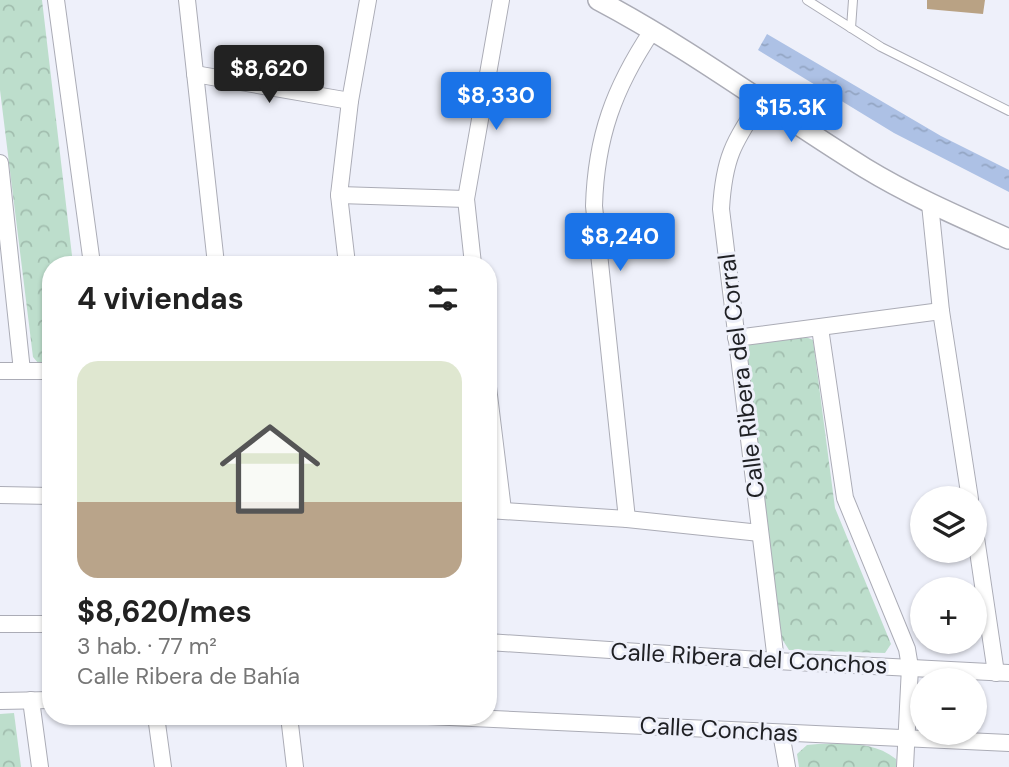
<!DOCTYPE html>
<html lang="es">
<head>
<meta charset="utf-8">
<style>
  body { margin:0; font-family:"DM Sans",sans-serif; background:#f2f2f2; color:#222; height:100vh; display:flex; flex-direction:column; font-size:26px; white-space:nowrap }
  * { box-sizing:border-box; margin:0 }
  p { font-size:23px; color:#767676 }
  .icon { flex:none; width:38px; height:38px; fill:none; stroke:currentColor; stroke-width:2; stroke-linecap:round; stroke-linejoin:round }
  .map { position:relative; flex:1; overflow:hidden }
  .side { position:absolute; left:42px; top:256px; width:455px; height:469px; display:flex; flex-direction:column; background:#fff; border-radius:28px; box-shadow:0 2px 5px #0004 }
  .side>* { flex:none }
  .buttons { position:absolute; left:910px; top:486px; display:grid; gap:14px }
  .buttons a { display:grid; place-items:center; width:77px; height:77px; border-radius:50%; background:#fff; box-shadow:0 2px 5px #0004; font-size:35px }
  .price { position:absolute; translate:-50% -60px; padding:0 16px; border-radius:7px; background:#1a73e8; color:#fff; font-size:23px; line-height:46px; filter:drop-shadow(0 2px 4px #0008) }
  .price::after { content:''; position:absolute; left:50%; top:42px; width:21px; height:16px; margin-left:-10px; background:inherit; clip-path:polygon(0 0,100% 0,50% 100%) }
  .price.current { background:#222; color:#fff }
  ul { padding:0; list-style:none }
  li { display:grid; align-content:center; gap:14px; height:371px; padding:0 35px }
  li span { display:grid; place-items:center; height:217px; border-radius:21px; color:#555 }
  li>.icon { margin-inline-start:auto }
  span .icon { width:126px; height:126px; fill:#fffc; stroke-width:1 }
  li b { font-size:30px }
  h2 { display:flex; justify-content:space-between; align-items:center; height:84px; padding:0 35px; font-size:30px }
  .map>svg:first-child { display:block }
</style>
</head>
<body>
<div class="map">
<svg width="1009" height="767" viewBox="0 0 1009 767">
  <defs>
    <pattern id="park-crowns" width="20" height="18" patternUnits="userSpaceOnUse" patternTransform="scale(1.75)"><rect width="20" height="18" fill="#bddecc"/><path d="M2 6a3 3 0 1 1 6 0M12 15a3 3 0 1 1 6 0" fill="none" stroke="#a2beaf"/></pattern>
    <pattern id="water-ripples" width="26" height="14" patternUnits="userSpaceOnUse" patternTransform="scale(1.75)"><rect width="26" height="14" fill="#adc1e5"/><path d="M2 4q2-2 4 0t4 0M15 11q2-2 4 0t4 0" fill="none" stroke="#94a6c4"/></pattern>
  </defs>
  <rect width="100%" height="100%" fill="#eef0fa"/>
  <g fill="url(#park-crowns)">
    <polygon points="0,0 42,0 73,264 51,264 51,363 39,364 33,357 0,90"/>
    <polygon points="801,335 813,340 835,508 891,644 885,653 789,650 782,639 742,349 746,342"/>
    <polygon points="14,713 21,767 0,767 0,714"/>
    <path d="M818,744C846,744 873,741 896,759V767H799L797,754L807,745Z"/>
  </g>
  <polygon fill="url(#water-ripples)" points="767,34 941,136 1009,170 1009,192 894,133 758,50"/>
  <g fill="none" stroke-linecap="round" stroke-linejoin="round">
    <g stroke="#abacb6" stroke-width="10">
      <g id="service">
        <polyline points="807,0 881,47 1009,111"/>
        <polyline points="851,28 853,0"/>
      </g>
    </g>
    <g stroke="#abacb6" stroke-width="18">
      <g id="minor">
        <polyline points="56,0 92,264"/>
        <polyline points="187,0 216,264"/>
        <polyline points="195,74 350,101"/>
        <path d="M761,101C733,143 724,158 721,209L776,661"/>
        <polyline points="0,163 22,371"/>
        <polyline points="339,195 466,199"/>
        <polyline points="930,204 941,311 970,499"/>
        <polyline points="347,264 339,195 350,101 368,0"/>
        <polyline points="473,264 466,199 501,0"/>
        <polyline points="820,328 845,498 907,649 910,667 905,767"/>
        <polyline points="736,338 941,311"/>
        <polyline points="0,371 51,371"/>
        <polyline points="488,387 503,510"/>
        <polyline points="0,495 51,496"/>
        <polyline points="488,510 627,519 760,533"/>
        <path d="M627,519L594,206C596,137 614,88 652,31"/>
        <polyline points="975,531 996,673"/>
        <polyline points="0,624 51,624"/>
        <polyline points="488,642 776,661 1009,673"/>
        <polyline points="31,700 40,767"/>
        <polyline points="0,701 51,700"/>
        <polyline points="156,716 163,767"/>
        <polyline points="289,716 295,767"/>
        <polyline points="428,716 1009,743"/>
        <polyline points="781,733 787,767"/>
      </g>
    </g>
    <g stroke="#abacb6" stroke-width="22">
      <path id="tertiary" d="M598,0C691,49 776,113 865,168C911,196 960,217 1009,239"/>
    </g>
    <use href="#service" stroke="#fff" stroke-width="8"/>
    <use href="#minor" stroke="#fff" stroke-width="16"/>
    <use href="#tertiary" stroke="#fff" stroke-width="19"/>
  </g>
  <polygon fill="#b9a284" points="927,0 985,0 983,14 927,9"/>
  <g text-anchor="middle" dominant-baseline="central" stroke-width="6" stroke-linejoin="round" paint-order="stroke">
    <g font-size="24" fill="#1f2024" stroke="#eef0fa">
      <text transform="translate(741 376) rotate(-97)">Calle Ribera del Corral</text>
      <text transform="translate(749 658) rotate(3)">Calle Ribera del Conchos</text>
      <text transform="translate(719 729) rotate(3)">Calle Conchas</text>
    </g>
  </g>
</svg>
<div class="buttons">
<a><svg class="icon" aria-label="layers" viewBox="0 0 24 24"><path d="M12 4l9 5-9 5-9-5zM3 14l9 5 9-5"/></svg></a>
<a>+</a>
<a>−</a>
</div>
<b class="price current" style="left:269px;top:105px">$8,620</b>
<b class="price" style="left:496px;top:132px">$8,330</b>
<b class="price" style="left:791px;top:144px">$15.3K</b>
<b class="price" style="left:620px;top:273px">$8,240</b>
<section class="side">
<h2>4 viviendas<svg class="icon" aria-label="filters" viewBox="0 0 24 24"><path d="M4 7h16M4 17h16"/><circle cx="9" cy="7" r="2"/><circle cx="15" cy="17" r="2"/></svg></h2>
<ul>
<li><span style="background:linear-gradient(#dfe7d0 65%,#b9a48a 0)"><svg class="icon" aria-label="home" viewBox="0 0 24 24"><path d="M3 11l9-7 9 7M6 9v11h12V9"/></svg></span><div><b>$8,620/mes</b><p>3 hab. · 77 m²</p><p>Calle Ribera de Bahía</p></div></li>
</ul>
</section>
</div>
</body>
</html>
